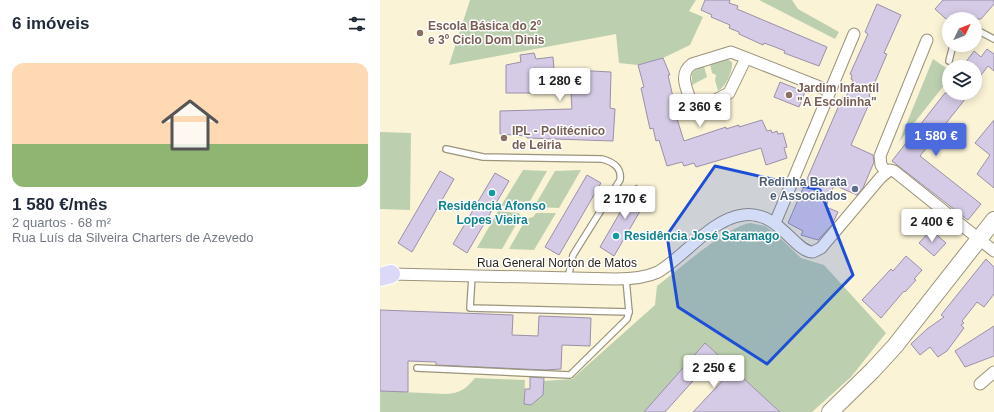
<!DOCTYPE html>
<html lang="pt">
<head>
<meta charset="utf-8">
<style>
  body { margin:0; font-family:Arial,sans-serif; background:#f2f2f3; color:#1f2937; height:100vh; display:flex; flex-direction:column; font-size:15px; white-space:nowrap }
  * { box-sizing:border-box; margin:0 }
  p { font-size:13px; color:#747a83 }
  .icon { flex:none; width:22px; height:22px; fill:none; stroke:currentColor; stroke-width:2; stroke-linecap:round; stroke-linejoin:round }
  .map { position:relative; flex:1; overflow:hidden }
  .panel { display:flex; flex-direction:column; background:#fff; width:380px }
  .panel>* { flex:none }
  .needle { width:26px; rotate:47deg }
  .controls { position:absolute; left:562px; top:12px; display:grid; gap:8px }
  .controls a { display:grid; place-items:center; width:40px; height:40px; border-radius:50%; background:#fff; box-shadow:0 2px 10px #0003; font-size:20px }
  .price { position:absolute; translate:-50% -34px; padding:0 9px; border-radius:4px; background:#fff; color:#222; font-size:13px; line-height:26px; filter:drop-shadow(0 1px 2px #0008) }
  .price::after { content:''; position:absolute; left:50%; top:24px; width:12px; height:9px; margin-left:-6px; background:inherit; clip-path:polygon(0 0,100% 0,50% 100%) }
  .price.active { background:#4b6bdf; color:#fff }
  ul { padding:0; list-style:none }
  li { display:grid; align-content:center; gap:8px; height:212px; padding:0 12px }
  li span { display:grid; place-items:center; height:124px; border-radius:12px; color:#555 }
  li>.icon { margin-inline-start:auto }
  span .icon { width:72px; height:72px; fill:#fffc; stroke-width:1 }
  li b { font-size:17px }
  h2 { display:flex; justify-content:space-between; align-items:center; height:48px; padding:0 12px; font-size:17px }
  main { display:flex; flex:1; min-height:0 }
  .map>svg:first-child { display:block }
</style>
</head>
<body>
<main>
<section class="panel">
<h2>6 imóveis<svg class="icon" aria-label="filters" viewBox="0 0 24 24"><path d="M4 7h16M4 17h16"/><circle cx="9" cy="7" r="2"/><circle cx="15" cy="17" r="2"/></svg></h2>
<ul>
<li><span style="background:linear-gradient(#ffd9b3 65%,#8fb573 0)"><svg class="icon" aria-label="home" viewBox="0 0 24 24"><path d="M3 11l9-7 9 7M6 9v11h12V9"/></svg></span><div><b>1 580 €/mês</b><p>2 quartos · 68 m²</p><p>Rua Luís da Silveira Charters de Azevedo</p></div></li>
</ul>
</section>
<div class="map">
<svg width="614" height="412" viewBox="0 0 614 412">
  <rect width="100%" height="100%" fill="#faf3d6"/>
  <g fill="#bcd0af">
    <polygon points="90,0 316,0 309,11 323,17 310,45 283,58 258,65 239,63 236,34 69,65"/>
    <polygon points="379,0 412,0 418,9 459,32 455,39"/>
    <path d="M347,59L352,62C353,71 346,87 338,91L335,80L336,75L332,73L330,64Z"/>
    <polygon points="553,59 569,70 569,79 519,142"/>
    <polygon points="324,66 327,77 312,85 312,74 315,70"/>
    <polygon points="0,132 31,133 30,210 0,209"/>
    <polygon points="143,170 167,171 150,201 144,202 139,207 121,206"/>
    <polygon points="201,170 179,208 156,207 155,205 175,171"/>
    <polygon points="118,211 139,213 141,216 122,249 97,248"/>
    <polygon points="156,213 176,213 154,250 129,249 146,219 153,217"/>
    <path d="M370,223L385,226L397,235L421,258L444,265L506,333L471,377L432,412H400L325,343L265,412H0V391L66,394C80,393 86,389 95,378L145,380L144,404L151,405L163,395L164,381L192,379L275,305L277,286C298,270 346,227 370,223Z"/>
  </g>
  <g fill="#d5cbe6" stroke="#9a90aa">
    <polygon points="325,0 350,0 349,3 358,6 357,9 447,47 439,66 404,53 405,51 395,47 384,43 383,45 359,34 359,32 349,28 350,25 331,17 332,15 321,10"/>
    <polygon points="563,0 614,0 614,4 601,19 566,19 555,9"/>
    <polygon points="497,4 521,15 504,53 507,54 489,96 492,97 471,145 493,155 494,162 483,188 477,195 454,185 446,207 458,212 452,225 438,240 421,235 423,231 408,223 463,96 466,97 473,80 471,79 472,75 470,74 488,34 485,32"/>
    <polygon points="607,49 614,54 614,71 608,66 595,83 595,67 582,67 594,51 601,57"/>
    <polygon points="154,53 156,59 173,57 174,69 231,72 230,108 235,109 233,141 147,138 146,136 120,134 120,111 192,109 191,93 126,93 126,65 141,62 140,55"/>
    <polygon points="283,58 290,75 288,75 293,97 291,98 292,103 304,141 346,127 346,129 359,125 359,127 382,120 387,131 391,130 392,133 397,131 398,134 403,133 407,147 404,148 407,158 386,165 381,148 316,167 314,163 304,166 302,162 287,166 279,140 276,141 273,128 270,129 261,88 264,87 258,65"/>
    <polygon points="400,82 425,92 419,107 394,97"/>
    <polygon points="565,93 590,93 540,156 601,204 588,220 512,161"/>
    <polygon points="614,120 614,188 597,174 610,155 595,143"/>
    <polygon points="60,171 74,179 32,252 18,243"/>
    <polygon points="115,173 129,181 87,253 73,244"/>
    <polygon points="207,175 221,183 179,255 165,247"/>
    <polygon points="256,185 270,194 234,256 220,247"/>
    <polygon points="551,230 566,243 554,256 539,243"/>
    <polygon points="526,256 542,270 534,279 536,280 525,292 524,291 501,318 482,300 511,269 513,271"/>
    <polygon points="606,259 614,267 614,294 604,307 597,302 582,321 584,323 581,325 584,328 567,351 558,357 550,347 540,355 531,344 547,329 564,317 561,315"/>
    <polygon points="0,310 133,315 132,335 158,336 159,316 211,318 210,346 182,345 181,369 165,370 56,365 56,362 28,361 28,392 0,391"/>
    <polygon points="614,326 614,356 585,367 575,351"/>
    <polygon points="325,343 400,412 313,412 346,377 330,362 285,412 264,412"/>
    <polygon points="150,377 164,378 163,395 151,405 144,404 145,389 150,389"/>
  </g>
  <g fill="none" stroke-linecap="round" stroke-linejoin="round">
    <g stroke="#9b947a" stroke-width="8">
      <g id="service">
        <polyline points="595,29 614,39"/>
        <polyline points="569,61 573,45"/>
        <path d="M66,149L103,157L222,159C233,162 242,167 240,180L193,255L188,278"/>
        <polyline points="92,276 90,308 249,312"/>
        <polyline points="37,368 190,375 247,319 249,312 246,279"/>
      </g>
    </g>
    <g stroke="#9b947a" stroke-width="13">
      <g id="minor">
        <path d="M366,58L349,93L320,108L312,104C307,90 298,74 312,64L351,52L450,91"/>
        <polyline points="506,172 501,165 500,156 547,40"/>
        <polyline points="395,223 474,34"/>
        <path d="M11,274L236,279C250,279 265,278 278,272C305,256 331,219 363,215C399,210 414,252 433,252L441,248L501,177L510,170L514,171L614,251"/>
        <polyline points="600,384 614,372"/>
      </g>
    </g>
    <g stroke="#9b947a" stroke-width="18">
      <polyline id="secondary" points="450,412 492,371 515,346 614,220"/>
    </g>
    <g stroke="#fff" stroke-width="20">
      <polyline id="primary" points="0,277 11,274"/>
    </g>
    <use href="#service" stroke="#fff" stroke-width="5.5"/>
    <use href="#minor" stroke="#fff" stroke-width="11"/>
    <use href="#secondary" stroke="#fff" stroke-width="16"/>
    <use href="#primary" stroke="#dbd9f7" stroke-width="18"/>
  </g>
  <path fill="#1d4ed8" fill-opacity="0.2" stroke="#1d4ed8" stroke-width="3" stroke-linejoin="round" d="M335,166L440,190L473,275L387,364L298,307L287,235Z"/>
  <g fill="#8d6e63" stroke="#fff" stroke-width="1.5">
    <circle cx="40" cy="33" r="4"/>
    <circle cx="409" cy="95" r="4"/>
    <circle cx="124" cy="138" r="4"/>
  </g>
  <circle fill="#5c6f8a" stroke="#fff" stroke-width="1.5" cx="475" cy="189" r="4"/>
  <g fill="#0f9aa8" stroke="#fff" stroke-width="1.5">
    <circle cx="112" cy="193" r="4"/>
    <circle cx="236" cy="236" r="4"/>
  </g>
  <g text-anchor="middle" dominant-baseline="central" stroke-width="3" stroke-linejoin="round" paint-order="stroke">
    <g font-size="12" font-weight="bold" fill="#785e54" stroke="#fff" text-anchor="start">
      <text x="48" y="26">Escola Básica do 2º<tspan x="48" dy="14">e 3º Ciclo Dom Dinis</tspan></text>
      <text x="417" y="88">Jardim Infantil<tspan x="417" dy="14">"A Escolinha"</tspan></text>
      <text x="132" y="131">IPL - Politécnico<tspan x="132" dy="14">de Leiria</tspan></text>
    </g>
    <g font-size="12" font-weight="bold" fill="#4e5e75" stroke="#fff" text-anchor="end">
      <text x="467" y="182">Redinha Barata<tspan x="467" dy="14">e Associados</tspan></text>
    </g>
    <g font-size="12" font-weight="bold" fill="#0d838f" stroke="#fff">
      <text x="112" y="206">Residência Afonso<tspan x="112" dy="14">Lopes Vieira</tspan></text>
      <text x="244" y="236" text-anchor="start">Residência José Saramago</text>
    </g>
    <g font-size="12" fill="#2a271c" stroke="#fff">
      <text x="177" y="263">Rua General Norton de Matos</text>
    </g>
  </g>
</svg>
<div class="controls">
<a><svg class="needle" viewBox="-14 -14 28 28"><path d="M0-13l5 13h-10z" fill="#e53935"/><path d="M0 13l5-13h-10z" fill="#747a83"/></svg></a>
<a><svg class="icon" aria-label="layers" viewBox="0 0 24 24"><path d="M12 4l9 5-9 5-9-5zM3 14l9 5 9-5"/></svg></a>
</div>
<b class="price" style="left:180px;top:102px">1 280 €</b>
<b class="price" style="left:320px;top:128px">2 360 €</b>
<b class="price active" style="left:556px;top:157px">1 580 €</b>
<b class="price" style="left:245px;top:220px">2 170 €</b>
<b class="price" style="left:552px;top:243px">2 400 €</b>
<b class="price" style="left:334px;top:389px">2 250 €</b>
</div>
</main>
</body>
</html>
